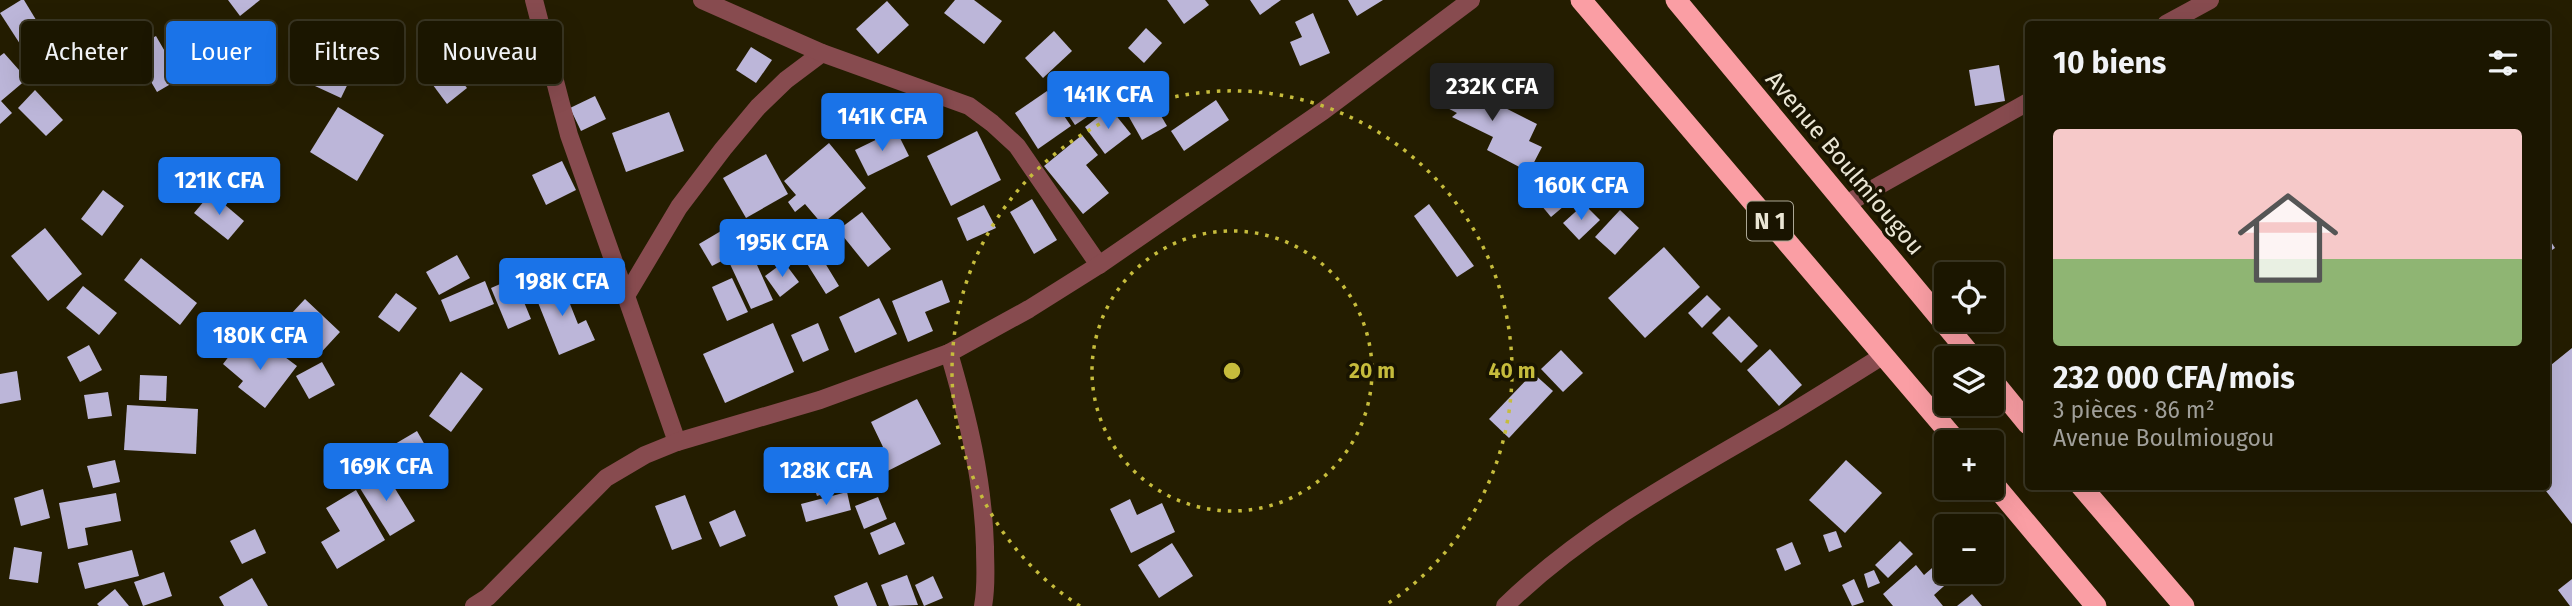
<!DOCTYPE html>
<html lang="fr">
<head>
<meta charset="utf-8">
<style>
  body { margin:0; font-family:"Fira Sans",sans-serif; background:#28230f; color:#f1f3f6; height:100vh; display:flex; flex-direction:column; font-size:26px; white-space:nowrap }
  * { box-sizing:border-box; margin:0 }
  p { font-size:23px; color:#a09f99 }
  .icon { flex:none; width:38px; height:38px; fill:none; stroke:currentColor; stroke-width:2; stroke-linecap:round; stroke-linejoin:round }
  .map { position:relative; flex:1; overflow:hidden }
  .drawer { position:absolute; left:2025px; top:21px; width:525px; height:469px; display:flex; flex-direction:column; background:#1b1600; border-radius:7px; box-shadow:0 7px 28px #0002,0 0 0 2px #393522 }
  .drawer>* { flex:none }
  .hud { position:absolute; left:21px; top:21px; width:665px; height:63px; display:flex; gap:14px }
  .buttons { position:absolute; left:1934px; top:262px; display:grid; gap:14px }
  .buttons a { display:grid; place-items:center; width:70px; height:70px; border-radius:7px; background:#1b1600; box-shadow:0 7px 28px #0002,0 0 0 2px #393522; font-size:35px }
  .price { position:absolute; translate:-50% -60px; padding:0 16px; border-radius:7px; background:#1a73e8; color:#fff; font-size:23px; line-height:46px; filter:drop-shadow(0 2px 4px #0008) }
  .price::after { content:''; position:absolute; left:50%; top:42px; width:21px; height:16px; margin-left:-10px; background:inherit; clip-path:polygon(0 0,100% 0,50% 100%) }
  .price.active { background:#222; color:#fff }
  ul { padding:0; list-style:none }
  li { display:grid; align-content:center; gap:14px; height:371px; padding:0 28px }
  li+li { border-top:2px solid #393522 }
  li span { display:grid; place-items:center; height:217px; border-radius:7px; color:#555 }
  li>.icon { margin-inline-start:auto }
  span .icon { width:126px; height:126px; fill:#fffc; stroke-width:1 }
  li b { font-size:30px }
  h2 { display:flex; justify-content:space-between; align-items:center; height:84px; padding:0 28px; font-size:30px }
  .chip { padding:0 24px; border-radius:7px; background:#1b1600; box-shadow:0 7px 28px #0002,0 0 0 2px #393522; font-size:24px; line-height:63px }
  .chip.active { background:#1a73e8; color:#fff }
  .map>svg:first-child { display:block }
</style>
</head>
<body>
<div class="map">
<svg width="2572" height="606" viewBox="0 0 2572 606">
  <rect width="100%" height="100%" fill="#241d00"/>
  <g fill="#bcb6d9">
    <polygon points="21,0 24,0 44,33 22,47 0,13"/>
    <polygon points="228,0 260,0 240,16"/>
    <polygon points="955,0 974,0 1002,21 984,44 944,13"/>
    <polygon points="1167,0 1205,0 1209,5 1184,24"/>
    <polygon points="1250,0 1281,0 1260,15"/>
    <polygon points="1348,0 1383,0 1357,16"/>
    <polygon points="887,1 909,25 878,54 856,29"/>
    <polygon points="1313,13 1330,53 1300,66 1290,42 1302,37 1295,22"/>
    <polygon points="130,19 138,39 126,44 118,24"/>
    <polygon points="1146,28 1162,43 1144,63 1128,48"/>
    <polygon points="1054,31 1072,51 1043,78 1025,58"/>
    <polygon points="156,36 167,55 180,48 193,71 157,92 132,49"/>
    <polygon points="751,47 772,60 756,83 736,70"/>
    <polygon points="4,53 27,79 1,101 12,113 0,124 0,56"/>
    <polygon points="312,59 330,67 334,59 355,69 341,98 302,80"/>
    <polygon points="1999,65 2005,101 1975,106 1969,70"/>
    <polygon points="450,66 467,88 447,104 430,81"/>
    <polygon points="1448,73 1458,78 1456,83 1537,124 1529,141 1542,147 1529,172 1487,150 1493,137 1452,117 1457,113 1434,101"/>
    <polygon points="1140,80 1167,126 1142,140 1116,94"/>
    <polygon points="1084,85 1099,109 1075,125 1059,101"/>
    <polygon points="35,90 63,120 46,136 18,108"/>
    <polygon points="1047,91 1071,126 1038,149 1015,113"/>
    <polygon points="595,96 606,119 581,131 570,108"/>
    <polygon points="1216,100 1229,120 1184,151 1171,131"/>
    <polygon points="338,107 384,135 357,181 310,152"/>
    <polygon points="1110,108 1131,134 1105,154 1085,127"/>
    <polygon points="669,112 684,151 626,172 612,133"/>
    <polygon points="896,130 909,156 868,176 855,150"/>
    <polygon points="977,131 1001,180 951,206 927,156"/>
    <polygon points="1082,135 1098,155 1086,165 1109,193 1083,214 1044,166"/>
    <polygon points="829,143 866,188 822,224 805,204 795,212 788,202 796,195 784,181"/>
    <polygon points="766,154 788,194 746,218 723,178"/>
    <polygon points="562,161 576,190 546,205 532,175"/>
    <polygon points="1561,178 1576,196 1551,217 1536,199"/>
    <polygon points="103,190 124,206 102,236 81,219"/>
    <polygon points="211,193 244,221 228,240 194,213"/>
    <polygon points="1032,199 1057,240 1034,254 1010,212"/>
    <polygon points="1429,204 1474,266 1457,277 1414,216"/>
    <polygon points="1584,204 1600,220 1579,240 1563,223"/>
    <polygon points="984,205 996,228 967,241 957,218"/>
    <polygon points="1620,210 1639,228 1615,255 1595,237"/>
    <polygon points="862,212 891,249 868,267 838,230"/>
    <polygon points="45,228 82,274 48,301 11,256"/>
    <polygon points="721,231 735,254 712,266 699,244"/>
    <polygon points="830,232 843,252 825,263 839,286 826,294 799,251"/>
    <polygon points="2546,234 2555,248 2546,254"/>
    <polygon points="1664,247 1700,287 1645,338 1608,298"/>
    <polygon points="752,254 773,300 751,309 730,264"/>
    <polygon points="457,255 470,278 439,295 426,272"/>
    <polygon points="141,258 197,303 180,325 124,280"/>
    <polygon points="784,262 799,282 780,297 765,276"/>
    <polygon points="514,278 531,319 508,329 491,288"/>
    <polygon points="732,278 748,312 727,321 712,287"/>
    <polygon points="560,279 578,324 586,320 595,340 559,355 533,290"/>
    <polygon points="942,280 950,302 925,312 933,331 908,342 892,301"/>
    <polygon points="485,281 494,304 450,322 441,300"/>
    <polygon points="83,286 117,313 99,335 66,308"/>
    <polygon points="396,293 417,308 399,332 378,317"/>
    <polygon points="1707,295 1721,309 1702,328 1688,313"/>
    <polygon points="879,298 897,334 855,353 839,317"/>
    <polygon points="305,299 340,332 316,358 302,345 296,350 275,331"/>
    <polygon points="1729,316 1758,346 1741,363 1712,333"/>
    <polygon points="773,323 794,372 725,403 703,354"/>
    <polygon points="818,323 829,350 803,362 791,335"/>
    <polygon points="240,342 256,355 266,343 297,366 265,408 238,387 243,381 223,364"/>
    <polygon points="89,345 102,370 80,382 67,357"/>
    <polygon points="2572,348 2572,524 2542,486 2546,486 2546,369"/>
    <polygon points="1770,349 1802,385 1779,406 1747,370"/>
    <polygon points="1561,350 1583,373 1563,392 1541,369"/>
    <polygon points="322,362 335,385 309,399 296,376"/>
    <polygon points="17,371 21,400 0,404 0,374"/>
    <polygon points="461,372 483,389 451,432 429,416"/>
    <polygon points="1533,373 1553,391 1509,438 1489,419"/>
    <polygon points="140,375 167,376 166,401 139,400"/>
    <polygon points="108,392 112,416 88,419 84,395"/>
    <polygon points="917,399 941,444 858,486 847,465 883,447 871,422"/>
    <polygon points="127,405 198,409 196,454 124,450"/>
    <polygon points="417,431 442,475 419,487 395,444"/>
    <polygon points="115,460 120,482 93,488 87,466"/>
    <polygon points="1846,460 1882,493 1845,533 1809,500"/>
    <polygon points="826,464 836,490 817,496 808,470"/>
    <polygon points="383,469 415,521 390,536 358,485"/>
    <polygon points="43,489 50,518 21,526 14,498"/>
    <polygon points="356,490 385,540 337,569 321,542 340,531 326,508"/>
    <polygon points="847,492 851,510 806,522 801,504"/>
    <polygon points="116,493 121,521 85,528 88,545 68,549 59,503"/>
    <polygon points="685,495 702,539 672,550 655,506"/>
    <polygon points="878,497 887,519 864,529 855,506"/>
    <polygon points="1130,499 1137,515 1162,503 1175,532 1131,553 1110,509"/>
    <polygon points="735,510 746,536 720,547 709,522"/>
    <polygon points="895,522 905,544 879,555 870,533"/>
    <polygon points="255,529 266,553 242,564 230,541"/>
    <polygon points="1836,531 1842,547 1829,552 1823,535"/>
    <polygon points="1900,541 1913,554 1888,578 1875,565"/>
    <polygon points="1792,542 1801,564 1785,571 1776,549"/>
    <polygon points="1172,543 1193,576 1159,598 1138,565"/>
    <polygon points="14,547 42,552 38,583 9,579"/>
    <polygon points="132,550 139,576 85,589 78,563"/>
    <polygon points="1939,562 1953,578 1934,595 1943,606 1893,606 1883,594 1916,565 1924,575"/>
    <polygon points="1874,570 1880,583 1868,588 1864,574"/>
    <polygon points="164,572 172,596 143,606 134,582"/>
    <polygon points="907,575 918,605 889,606 881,585"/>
    <polygon points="933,576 943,598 924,606 915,585"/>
    <polygon points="252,578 268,606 224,606 219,597"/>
    <polygon points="1854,579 1864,602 1852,606 1842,585"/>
    <polygon points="2572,579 2572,606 2570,606 2558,590"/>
    <polygon points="867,582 877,606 838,606 834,596"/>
    <polygon points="115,589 129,606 99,606 97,604"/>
    <polygon points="1972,594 1982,606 1957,606"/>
  </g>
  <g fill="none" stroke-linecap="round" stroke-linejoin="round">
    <g stroke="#874b4f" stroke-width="18">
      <polyline points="534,0 569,135 626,296 679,207 723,149 758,107 786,80 822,53"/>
      <polyline points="702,0 822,53 969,106 992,123 1017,146 1099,265"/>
      <polyline points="2166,24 2210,0"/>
      <polyline points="1846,204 2028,102"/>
      <polyline points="626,296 677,442"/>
      <path d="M949,353C968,418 983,479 985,547C985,567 987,586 983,606"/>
      <polyline points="474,606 488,597 606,478 645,455 677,442 820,400 949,353 1029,309 1099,265 1323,111 1471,0"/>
      <path d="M1505,606C1585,528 1683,476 1779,420C1814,399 1849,377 1884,355"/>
    </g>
    <g stroke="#fa9ea4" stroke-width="21">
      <polyline points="1581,0 1958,443"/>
      <polyline points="1676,0 1974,359"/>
      <polyline points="1992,380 2028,424"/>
      <polyline points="1992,482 2096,606"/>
      <polyline points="2081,486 2184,606"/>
    </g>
  </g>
  <g fill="none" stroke="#c6bc3c" stroke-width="3.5" stroke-dasharray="3.5 7">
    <circle cx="1232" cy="371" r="140"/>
    <path d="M1080 606A280 280 0 1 1 1384 606"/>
  </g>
  <g text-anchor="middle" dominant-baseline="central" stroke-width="7" stroke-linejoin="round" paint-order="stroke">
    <rect fill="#191400" stroke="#aba794" stroke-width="2" x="1747" y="201.5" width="46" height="39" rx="5"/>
    <g font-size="23" font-weight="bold" fill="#eae6d4">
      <text x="1770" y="221">N 1</text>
    </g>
    <g font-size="24" fill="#eae6d4" stroke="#191400">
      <text transform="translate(1845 163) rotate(50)">Avenue Boulmiougou</text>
    </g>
  </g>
  <circle cx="1232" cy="371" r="10" fill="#c6bc3c" stroke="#191400" stroke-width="3.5"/>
  <g font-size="21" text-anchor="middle" font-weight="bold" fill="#c6bc3c" stroke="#191400" stroke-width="7" stroke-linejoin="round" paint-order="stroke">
    <text x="1372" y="378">20 m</text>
    <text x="1512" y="378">40 m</text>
  </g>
</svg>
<div class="buttons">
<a><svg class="icon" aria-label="locate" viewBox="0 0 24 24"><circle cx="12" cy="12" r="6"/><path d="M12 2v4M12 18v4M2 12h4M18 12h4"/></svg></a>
<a><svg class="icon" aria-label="layers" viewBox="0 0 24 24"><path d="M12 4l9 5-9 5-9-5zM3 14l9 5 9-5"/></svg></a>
<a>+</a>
<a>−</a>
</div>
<b class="price active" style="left:1492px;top:123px">232K CFA</b>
<b class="price" style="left:1108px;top:131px">141K CFA</b>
<b class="price" style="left:882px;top:153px">141K CFA</b>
<b class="price" style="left:219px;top:217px">121K CFA</b>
<b class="price" style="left:1581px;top:222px">160K CFA</b>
<b class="price" style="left:782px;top:279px">195K CFA</b>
<b class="price" style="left:562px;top:318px">198K CFA</b>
<b class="price" style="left:260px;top:372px">180K CFA</b>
<b class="price" style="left:386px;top:503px">169K CFA</b>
<b class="price" style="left:826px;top:507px">128K CFA</b>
<div class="hud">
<a class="chip">Acheter</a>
<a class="chip active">Louer</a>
<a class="chip">Filtres</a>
<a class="chip">Nouveau</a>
</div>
<section class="drawer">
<h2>10 biens<svg class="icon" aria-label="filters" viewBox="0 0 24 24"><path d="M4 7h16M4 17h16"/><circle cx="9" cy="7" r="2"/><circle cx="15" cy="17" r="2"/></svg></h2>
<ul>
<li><span style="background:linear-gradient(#f6c9c9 60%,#8fb573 0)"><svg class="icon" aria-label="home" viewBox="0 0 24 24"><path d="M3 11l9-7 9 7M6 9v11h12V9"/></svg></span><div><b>232 000 CFA/mois</b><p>3 pièces · 86 m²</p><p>Avenue Boulmiougou</p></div></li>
</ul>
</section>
</div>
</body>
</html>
